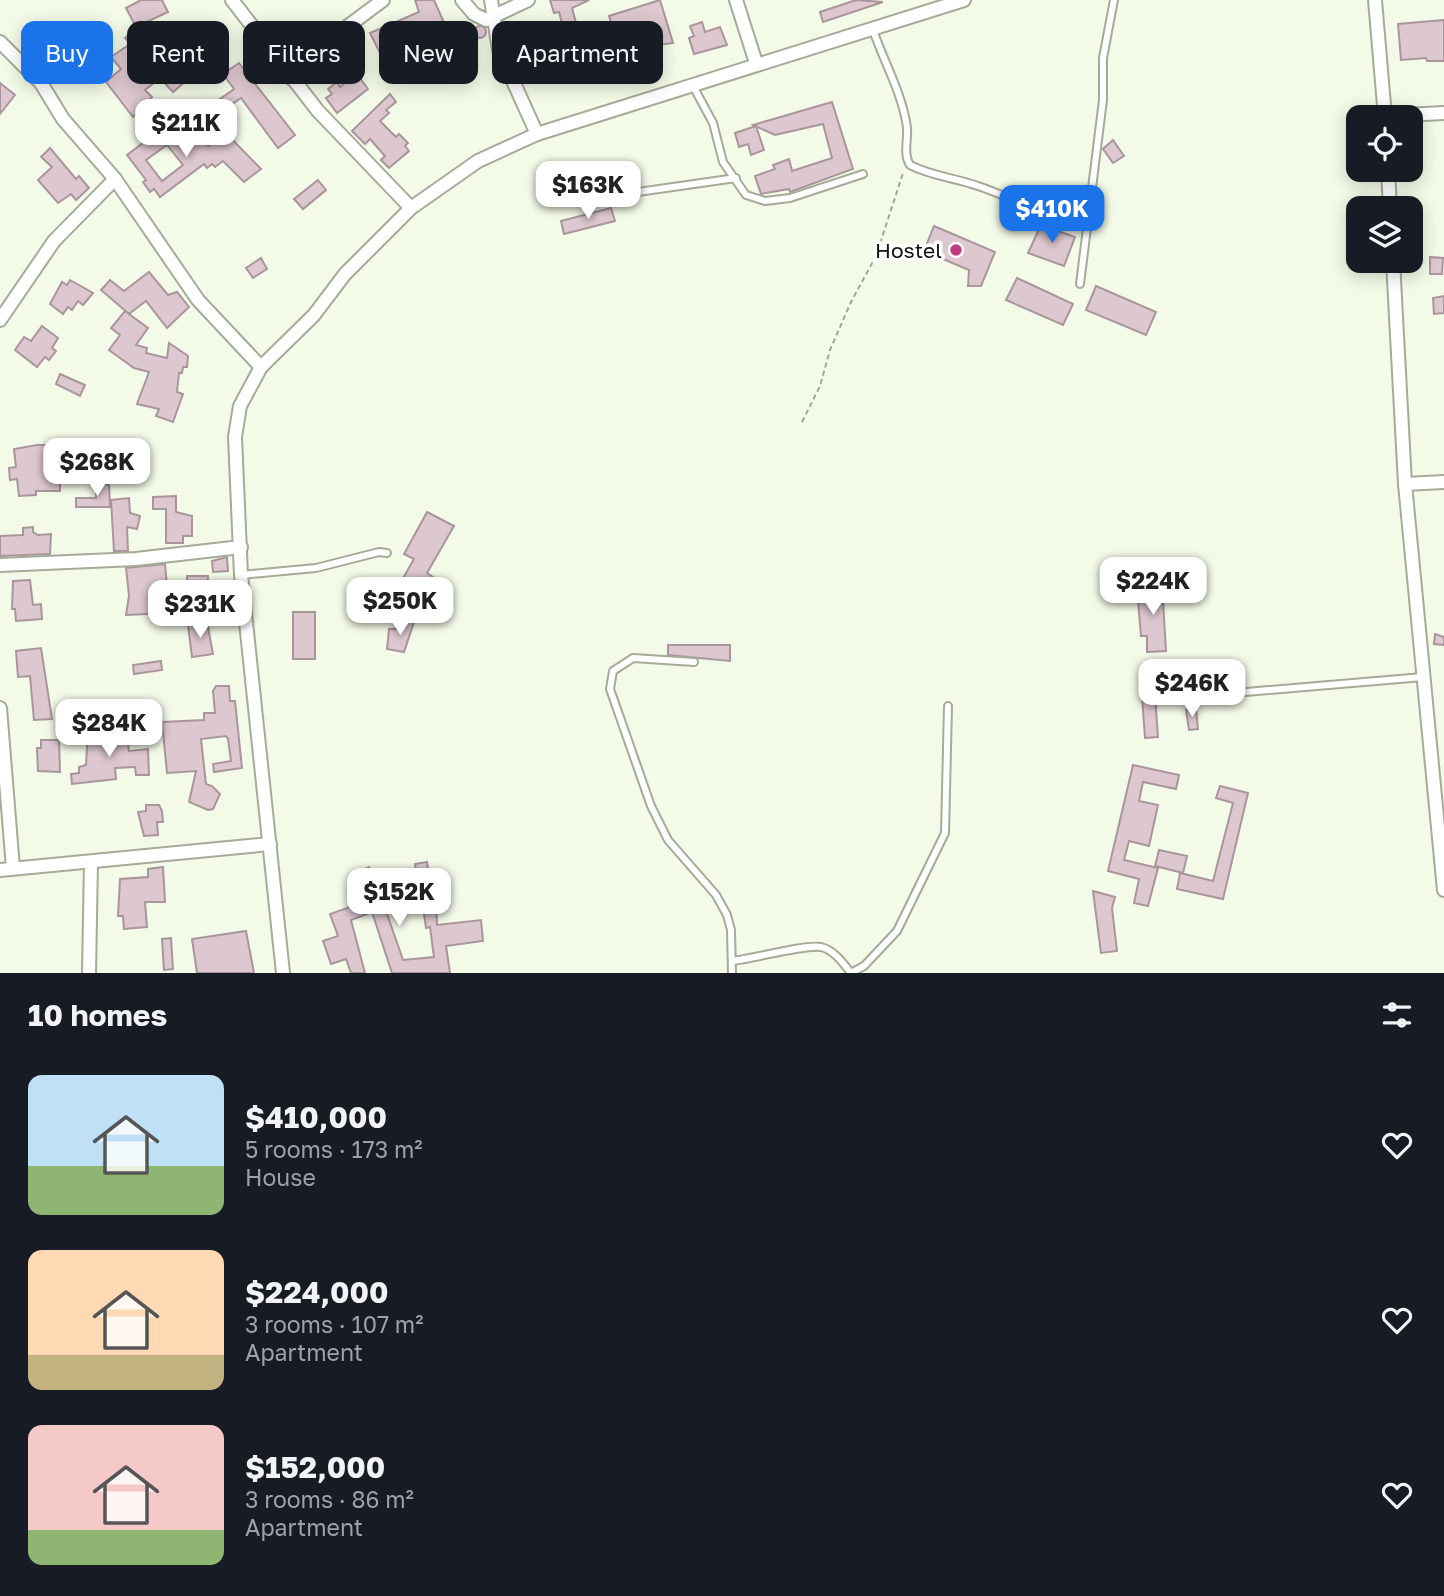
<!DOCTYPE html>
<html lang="en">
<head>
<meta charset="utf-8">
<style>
  body { margin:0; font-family:"Golos Text",sans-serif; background:#242831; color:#f1f3f6; height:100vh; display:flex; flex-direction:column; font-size:26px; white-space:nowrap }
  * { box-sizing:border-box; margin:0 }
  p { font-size:23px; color:#9ea1a6 }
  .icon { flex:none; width:38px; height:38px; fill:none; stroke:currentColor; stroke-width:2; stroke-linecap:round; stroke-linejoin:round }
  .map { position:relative; height:973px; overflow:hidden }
  .sheet { display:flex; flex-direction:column; background:#171b24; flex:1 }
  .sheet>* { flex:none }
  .banner { position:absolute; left:21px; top:21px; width:700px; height:63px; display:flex; gap:14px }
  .fabs { position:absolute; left:1346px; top:105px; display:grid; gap:14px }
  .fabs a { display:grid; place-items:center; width:77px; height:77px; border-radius:14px; background:#171b24; box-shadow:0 4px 18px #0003; font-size:35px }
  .price { position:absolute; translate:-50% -60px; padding:0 16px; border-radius:14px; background:#fff; color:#222; font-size:23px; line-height:46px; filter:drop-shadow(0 2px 4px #0008) }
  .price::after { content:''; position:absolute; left:50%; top:42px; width:21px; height:16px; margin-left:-10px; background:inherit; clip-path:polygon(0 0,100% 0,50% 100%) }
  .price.current { background:#1a73e8; color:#fff }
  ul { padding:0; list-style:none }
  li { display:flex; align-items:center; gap:21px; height:175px; padding:0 28px }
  li span { display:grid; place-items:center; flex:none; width:196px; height:140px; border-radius:14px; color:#555 }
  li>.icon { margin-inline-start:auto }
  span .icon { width:84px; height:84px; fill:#fffc; stroke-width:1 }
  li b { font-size:30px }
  h2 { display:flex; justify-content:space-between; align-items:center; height:84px; padding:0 28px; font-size:30px }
  .tag { padding:0 24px; border-radius:14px; background:#171b24; box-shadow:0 4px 18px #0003; font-size:24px; line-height:63px }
  .tag.current { background:#1a73e8; color:#fff }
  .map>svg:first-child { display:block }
</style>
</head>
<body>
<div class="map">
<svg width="1444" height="973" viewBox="0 0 1444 973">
  <rect width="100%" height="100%" fill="#f3fae7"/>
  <g fill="#dec8d0" stroke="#a9959c" stroke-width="2" fill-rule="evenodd">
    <polygon points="141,0 162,0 168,12 136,27 126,8"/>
    <polygon points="415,0 434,0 453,43 436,49 429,28 379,51 370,33 419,12"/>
    <polygon points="550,0 589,0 572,8 578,30 564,31 559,12 554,13"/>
    <polygon points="660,0 673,43 652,46 646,24 623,31 625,37 616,39 609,16"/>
    <polygon points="856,0 883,2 823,22 820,12"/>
    <polygon points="1444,20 1444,61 1427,61 1426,58 1401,60 1398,24"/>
    <polygon points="702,22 705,32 720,27 727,45 694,54 689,38 694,36 690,26"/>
    <circle cx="480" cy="32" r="6"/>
    <polygon points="136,29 160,55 186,31 203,50 185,66 193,75 173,92 160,78 145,90 152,97 133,117 106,82 121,69 111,57 130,44 125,38"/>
    <polygon points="595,32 597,37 605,36 611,59 602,61 603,68 593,70 592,65 582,68 572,38"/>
    <polygon points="95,38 106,51 89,67 75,52"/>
    <polygon points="239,63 295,135 278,148 241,98 227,108 220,99 234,89 223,74"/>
    <polygon points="357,74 368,89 337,113 326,98 332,94 328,89 337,82 340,87"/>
    <polygon points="0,83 15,95 0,114"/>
    <polygon points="390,94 396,102 386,110 389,113 380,121 396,137 399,134 408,143 405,146 409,151 389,168 381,160 385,156 370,139 365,144 352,131"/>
    <polygon points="832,102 853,169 790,192 789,189 761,194 755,176 775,169 773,165 789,159 792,171 832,158 823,124 775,135 753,125"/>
    <path d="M168,124L187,149L202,137L208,146L225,132L261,169L244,182L223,161L215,167L212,164L207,168L204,164L160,197L154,189L150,192L143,182L146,180L127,155ZM167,145L183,165L162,181L146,160Z"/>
    <polygon points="756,126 764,150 751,155 748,144 739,147 735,133"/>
    <polygon points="1113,140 1124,156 1113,163 1103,149"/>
    <polygon points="50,148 76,179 79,176 89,188 76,200 71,194 58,203 38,180 52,167 41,157"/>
    <polygon points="318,180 326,190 303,209 294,199"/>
    <polygon points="611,208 615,221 564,234 561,221"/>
    <polygon points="1041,225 1075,237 1064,266 1028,253"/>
    <polygon points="934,226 995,252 981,286 968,286 969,270 924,251"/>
    <polygon points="1430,257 1443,258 1442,274 1430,274"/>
    <polygon points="261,258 267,269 253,278 246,268"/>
    <polygon points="149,272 168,295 177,292 189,307 167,328 146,301 129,314 101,290 110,280 124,291"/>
    <polygon points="1017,278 1073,304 1063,325 1006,300"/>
    <polygon points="70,280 93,293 83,305 78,301 72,310 68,307 63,314 50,304 62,282 67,285"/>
    <polygon points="1096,286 1156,312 1146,335 1086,310"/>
    <polygon points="1444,296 1444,313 1434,314 1433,298"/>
    <polygon points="125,311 148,328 136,345 147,348 146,353 167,358 169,343 188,356 187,367 183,367 182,373 179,373 177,392 183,394 173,422 156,416 159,409 137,404 149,372 134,368 109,350 120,335 111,328"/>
    <polygon points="42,326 58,338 52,348 56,351 49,360 45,357 37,367 15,350 24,337 31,341"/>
    <polygon points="60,374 85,385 80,396 56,384"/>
    <polygon points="37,445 63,445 63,478 60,478 60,491 36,491 36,495 19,496 17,479 10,480 9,468 16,467 14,449"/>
    <polygon points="109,484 110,507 76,507 76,498 96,498 96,485"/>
    <polygon points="176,496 176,512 192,516 192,536 183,536 183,543 166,543 166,509 153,509 153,497"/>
    <polygon points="129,498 130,513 140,516 137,529 127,527 128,551 114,551 111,500"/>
    <polygon points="427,512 454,526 427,573 433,577 417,605 401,596 407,586 401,582 414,559 404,554"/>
    <polygon points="33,527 33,532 38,535 51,534 50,554 0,556 0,536 23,535 23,528"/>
    <polygon points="227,557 228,571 213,572 212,561"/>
    <polygon points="165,564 167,585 187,585 187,576 208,576 208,602 203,603 203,607 170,607 171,613 126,615 129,596 126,568"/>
    <polygon points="30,580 33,605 41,604 42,619 16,621 15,609 12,609 13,581"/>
    <polygon points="1162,583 1166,651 1147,652 1147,636 1141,636 1138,600 1143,600 1143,584"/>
    <rect x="293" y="612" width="22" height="47"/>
    <polygon points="405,618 414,622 404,652 387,649 389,629 401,629"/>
    <polygon points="207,622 213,654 192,657 188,625"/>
    <polygon points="1435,634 1444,637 1444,645 1434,644"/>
    <polygon points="668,645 730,645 730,661 668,655"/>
    <polygon points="41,648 52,719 34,720 30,676 18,677 16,651"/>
    <polygon points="161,661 162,670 134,674 133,665"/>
    <polygon points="1167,661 1179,661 1179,670 1167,671"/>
    <polygon points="1154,681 1158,737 1145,738 1141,682"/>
    <polygon points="216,686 229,686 230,701 235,701 242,768 214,772 213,764 231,761 228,739 226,736 201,739 206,784 212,786 220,794 213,809 208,810 189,802 196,771 167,773 162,722 204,720 204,713 215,713 213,691"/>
    <polygon points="1196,709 1198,729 1189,730 1186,710"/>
    <polygon points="98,727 98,738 127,738 129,751 148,749 149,775 136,775 135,767 115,768 116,779 72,784 71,774 79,773 79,767 86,765 88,728"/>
    <polygon points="41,740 59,740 60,772 38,771 37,748 41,748"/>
    <polygon points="1133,765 1179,775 1176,789 1143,782 1139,801 1158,805 1149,846 1129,841 1124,860 1158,868 1148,906 1134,903 1139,879 1108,871"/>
    <polygon points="1220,786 1248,793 1223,899 1177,889 1180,873 1213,881 1233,803 1216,798"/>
    <polygon points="146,805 159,805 162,811 163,822 157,822 158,835 144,836 138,812 146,811"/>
    <polygon points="1159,850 1187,856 1183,873 1155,866"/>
    <polygon points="427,862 430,883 435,882 437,925 481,920 483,941 446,946 450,973 392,973 372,912 351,920 365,973 351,973 346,959 331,964 323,941 338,936 330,914 356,905 353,896 365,892 358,872 369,867 376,887 380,885 388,907 385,908 403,960 434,957 430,927 426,928 423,907 410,909 406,887 418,885 415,864"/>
    <polygon points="163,867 165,902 145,902 147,927 124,929 123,916 118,916 120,879 148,877 148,869"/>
    <polygon points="1093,891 1115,897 1112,908 1117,951 1101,953"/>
    <polygon points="246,931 254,973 197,973 192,939"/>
    <polygon points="171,938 173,969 164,970 162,939"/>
  </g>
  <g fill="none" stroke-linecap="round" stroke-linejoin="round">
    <g stroke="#a5ab98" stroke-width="10">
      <g id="service">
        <path d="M873,30C884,62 903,95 907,128C908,141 903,154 910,165C931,176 956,178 978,186C1014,198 1057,225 1091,195"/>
        <polyline points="693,86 713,123 723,162 746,195 765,201 790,198 863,174"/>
        <polyline points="631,193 736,178"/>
        <polyline points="1080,284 1103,100 1103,58 1114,0"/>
        <polyline points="241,575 316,568 379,552 387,553"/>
        <polyline points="694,662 633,658 613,671 610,689 651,806 668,840 716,895 727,915 731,930 732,973"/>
        <polyline points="1187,697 1423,677"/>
        <path d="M732,961C752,959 806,944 821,947C834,950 843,963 851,973L864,966L897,931L945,833L948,706"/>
      </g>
    </g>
    <g stroke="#a5ab98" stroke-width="16">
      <g id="minor">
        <polyline points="232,0 318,111 411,208"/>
        <polyline points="462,0 474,14 486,20 528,0"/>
        <polyline points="491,0 499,50 537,134"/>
        <polyline points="736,0 756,63"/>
        <polyline points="1375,0 1385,117"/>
        <polyline points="0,42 41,83 63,119 115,179 198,300 261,367"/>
        <polyline points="292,79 320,47 383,0"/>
        <polyline points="1385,116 1444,113"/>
        <polyline points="1388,170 1390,208"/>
        <polyline points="1393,261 1405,484 1444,890"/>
        <polyline points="0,320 54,241 115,179"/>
        <polyline points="1405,484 1444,482"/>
        <polyline points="0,565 136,559 241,547"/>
        <polyline points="0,708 13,868"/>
        <polyline points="0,870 270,844"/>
        <polyline points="89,973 91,862"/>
        <polyline points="283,973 241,575 235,437 240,406 261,367 314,315 345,274 411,208 478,161 537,134 964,0"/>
      </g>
    </g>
    <polyline stroke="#a1a698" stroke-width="2" stroke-dasharray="5 3.5" stroke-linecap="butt" points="802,422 820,386 830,350 851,302 876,256 903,173"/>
    <use href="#service" stroke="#fff" stroke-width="6"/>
    <use href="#minor" stroke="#fff" stroke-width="12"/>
  </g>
  <circle fill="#c23d80" stroke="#fff" stroke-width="2.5" cx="956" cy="250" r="7"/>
  <g text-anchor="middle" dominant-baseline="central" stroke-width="7" stroke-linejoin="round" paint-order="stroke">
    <g font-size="21" fill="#10120c" stroke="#fff" text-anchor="end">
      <text x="942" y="250">Hostel</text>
    </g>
  </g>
</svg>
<div class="fabs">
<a><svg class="icon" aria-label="locate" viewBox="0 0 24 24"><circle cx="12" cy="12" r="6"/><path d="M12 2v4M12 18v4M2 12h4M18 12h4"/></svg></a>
<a><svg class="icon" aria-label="layers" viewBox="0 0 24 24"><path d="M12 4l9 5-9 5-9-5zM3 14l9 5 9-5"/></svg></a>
</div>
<b class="price" style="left:186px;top:159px">$211K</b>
<b class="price" style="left:588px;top:221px">$163K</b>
<b class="price current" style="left:1052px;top:245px">$410K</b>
<b class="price" style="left:97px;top:498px">$268K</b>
<b class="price" style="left:1153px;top:617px">$224K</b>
<b class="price" style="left:400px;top:637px">$250K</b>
<b class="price" style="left:200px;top:640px">$231K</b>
<b class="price" style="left:1192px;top:719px">$246K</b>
<b class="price" style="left:109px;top:759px">$284K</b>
<b class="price" style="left:399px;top:928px">$152K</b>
<div class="banner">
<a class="tag current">Buy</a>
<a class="tag">Rent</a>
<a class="tag">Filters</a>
<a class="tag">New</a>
<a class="tag">Apartment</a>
</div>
</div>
<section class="sheet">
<h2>10 homes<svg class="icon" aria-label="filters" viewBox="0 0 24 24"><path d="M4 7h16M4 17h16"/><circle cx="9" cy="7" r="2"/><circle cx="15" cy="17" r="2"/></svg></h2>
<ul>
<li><span style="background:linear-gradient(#bfe0f5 65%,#8fb573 0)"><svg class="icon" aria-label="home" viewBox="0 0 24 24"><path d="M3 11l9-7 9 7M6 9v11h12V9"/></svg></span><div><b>$410,000</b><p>5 rooms · 173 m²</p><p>House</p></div><svg class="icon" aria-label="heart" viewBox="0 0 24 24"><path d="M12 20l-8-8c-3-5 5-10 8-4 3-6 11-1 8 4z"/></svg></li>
<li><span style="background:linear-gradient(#ffd9b3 75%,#c2b280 0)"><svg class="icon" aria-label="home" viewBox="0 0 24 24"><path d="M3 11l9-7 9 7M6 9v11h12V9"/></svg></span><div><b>$224,000</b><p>3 rooms · 107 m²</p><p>Apartment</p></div><svg class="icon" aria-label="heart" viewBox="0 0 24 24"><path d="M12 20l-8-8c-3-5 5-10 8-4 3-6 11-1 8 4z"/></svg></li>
<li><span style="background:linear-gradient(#f6c9c9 75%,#8fb573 0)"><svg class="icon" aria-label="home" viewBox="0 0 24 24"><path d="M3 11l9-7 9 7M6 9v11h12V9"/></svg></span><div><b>$152,000</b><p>3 rooms · 86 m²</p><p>Apartment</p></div><svg class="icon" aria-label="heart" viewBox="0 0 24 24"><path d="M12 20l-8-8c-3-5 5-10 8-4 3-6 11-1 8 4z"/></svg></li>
</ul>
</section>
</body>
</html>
